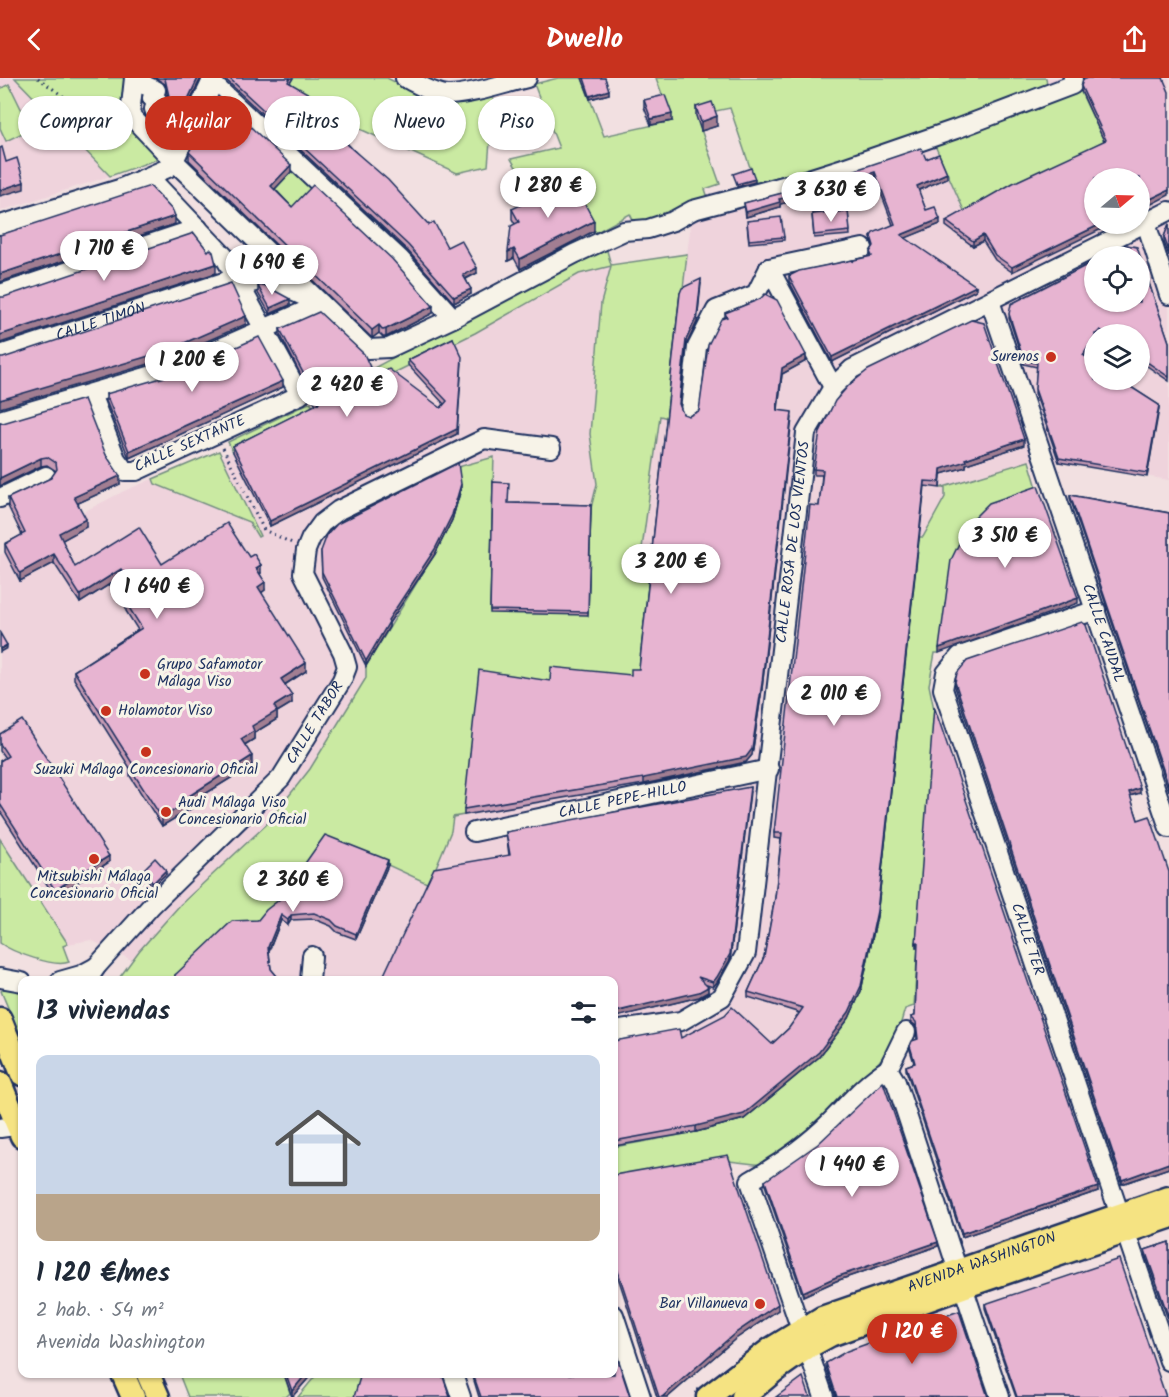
<!DOCTYPE html>
<html lang="es">
<head>
<meta charset="utf-8">
<style>
  body { margin:0; font-family:Kalam,sans-serif; background:#f2f2f3; color:#1f2937; height:100vh; display:flex; flex-direction:column; font-size:22px; white-space:nowrap }
  * { box-sizing:border-box; margin:0 }
  p { font-size:20px; color:#747a83 }
  .icon { flex:none; width:33px; height:33px; fill:none; stroke:currentColor; stroke-width:2; stroke-linecap:round; stroke-linejoin:round }
  .map { position:relative; flex:1; overflow:hidden }
  .panel { position:absolute; left:18px; top:898px; width:600px; height:402px; display:flex; flex-direction:column; background:#fff; border-radius:12px; box-shadow:0 2px 4px #0004 }
  .panel>* { flex:none }
  .hud { position:absolute; left:18px; top:18px; width:600px; height:54px; display:flex; gap:12px }
  .needle { width:39px; rotate:71deg }
  .tools { position:absolute; left:1084px; top:90px; display:grid; gap:12px }
  .tools a { display:grid; place-items:center; width:66px; height:66px; border-radius:50%; background:#fff; box-shadow:0 2px 4px #0004; font-size:30px }
  .price { position:absolute; translate:-50% -51px; padding:0 14px; border-radius:21px; background:#fff; color:#222; font-size:20px; line-height:39px; filter:drop-shadow(0 2px 3px #0008) }
  .price::after { content:''; position:absolute; left:50%; top:36px; width:18px; height:14px; margin-left:-9px; background:inherit; clip-path:polygon(0 0,100% 0,50% 100%) }
  .price.current { background:#c8321e; color:#fff }
  ul { padding:0; list-style:none }
  li { display:grid; align-content:center; gap:12px; height:318px; padding:0 18px }
  li+li { border-top:2px solid #e0e1e3 }
  li span { display:grid; place-items:center; height:186px; border-radius:12px; color:#555 }
  li>.icon { margin-inline-start:auto }
  span .icon { width:108px; height:108px; fill:#fffc; stroke-width:1 }
  li b { font-size:26px }
  h2 { display:flex; justify-content:space-between; align-items:center; height:72px; padding:0 18px; font-size:26px }
  .tag { padding:0 21px; border-radius:27px; background:#fff; box-shadow:0 2px 4px #0004; font-size:21px; line-height:54px }
  .tag.current { background:#c8321e; color:#fff }
  header { display:flex; justify-content:space-between; align-items:center; height:78px; padding:0 18px; background:#c8321e; color:#fff; font-size:27px; font-weight:700 }
  .map>svg:first-child { display:block }
</style>
</head>
<body>
<header><svg class="icon" aria-label="back" viewBox="0 0 24 24"><path d="M15 5l-7 7 7 7"/></svg>Dwello<svg class="icon" aria-label="share" viewBox="0 0 24 24"><path d="M12 15V3M7 8l5-5 5 5M5 13v7h14v-7"/></svg></header>
<div class="map">
<svg width="1169" height="1319" viewBox="0 0 1169 1319">
  <rect width="100%" height="100%" fill="#f2e0e1"/>
  <filter id="ink" filterUnits="userSpaceOnUse"><feTurbulence type="fractalNoise" baseFrequency=".0167" numOctaves="2"/><feDisplacementMap in="SourceGraphic" scale="12" xChannelSelector="R" yChannelSelector="G"/><feConvolveMatrix kernelMatrix="1 2 1 2 8 2 1 2 1" color-interpolation-filters="sRGB"/></filter>
  <g filter="url(#ink)">
    <g fill="#efd3dc" fill-rule="evenodd">
      <polygon points="0,0 15,0 110,98 0,133"/>
      <path d="M1046,0H1169V402L1059,384L1029,383L942,409L945,410L946,418L923,459H919L877,838L861,913L849,940L819,979L744,1041L696,1054L614,1069V903H174L91,862L68,866L0,761V477L124,413L219,373L222,379L475,255L579,196L611,187L687,176L692,136L1050,20ZM1095,100H1140V146H1095ZM1095,178H1140V224H1095ZM1095,256H1140V302H1095Z"/>
    </g>
    <g fill="#caeaa2" stroke="#728c80" stroke-width="1.5">
      <polygon points="15,0 134,0 131,37 164,79 110,98"/>
      <polygon points="293,0 387,0 444,29 494,16 488,88 457,95 360,51 288,9"/>
      <polygon points="558,0 582,0 604,58 672,43 656,0 1046,0 1048,13 757,110 730,30 696,37 720,106 705,111 709,123 635,146 630,136 595,155 572,112 539,128 511,81 559,70 534,6"/>
      <polygon points="9,6 31,51 6,63 0,50 0,11"/>
      <path d="M1079,10L1106,67L966,137L933,63L1059,17C1069,20 1073,17 1079,10Z"/>
      <polygon points="294,90 316,111 292,136 271,115"/>
      <polygon points="606,169 611,187 687,176 668,340 660,338 640,485 651,487 639,597 631,603 550,608 479,598 464,737 453,739 451,753 429,806 388,787 280,826 258,848 232,848 174,903 117,903 139,873 180,827 266,747 310,691 366,600 366,588 435,475 452,442 461,411 458,389 494,379 493,408 588,537 591,430 597,406 590,356 601,225 611,188 579,196 475,255 233,374 228,364 311,324 312,328 316,327 314,322 574,183"/>
      <polygon points="219,373 260,458 258,459 249,444 155,406 153,401"/>
      <path d="M1029,383L1038,413L939,575H935L929,607L935,636L916,869L918,868L914,928L905,931C902,940 900,950 896,958C867,1010 810,1052 763,1087L729,1083L614,1103V1069L696,1054L744,1041L819,979L849,940L861,913L877,838L919,459H923L945,419V410H940Z"/>
      <path d="M0,761L68,866L63,868L69,884C55,890 12,874 0,865Z"/>
      <polygon points="6,910 22,914 22,963 1,913"/>
      <polygon points="179,1296 284,1296 290,1315 286,1319 188,1319"/>
      <polygon points="317,1296 362,1296 355,1319 298,1319"/>
    </g>
    <g fill="none" stroke-linecap="round" stroke-linejoin="round">
      <g stroke="#1b2f5e" stroke-width="22">
        <g id="minor">
          <polyline points="134,0 130,37 166,75 175,56 161,48 154,31 158,23 152,20 156,12 144,7 141,0"/>
          <path d="M405,0C418,6 435,17 449,17C475,16 502,6 527,0"/>
          <polyline points="211,4 400,181 453,240"/>
          <polyline points="174,83 368,271 389,270 453,240 574,176 624,153 648,151 673,143 693,132 802,103 843,90 956,51 1072,7 1073,0"/>
          <polyline points="149,99 224,178 236,200 251,205 265,201 308,220"/>
          <polyline points="1146,145 1169,217"/>
          <polyline points="0,147 119,111 168,90 174,83 213,0"/>
          <polyline points="769,190 833,309"/>
          <polyline points="769,190 863,170"/>
          <polyline points="0,216 198,150"/>
          <path id="s1" d="M990,223L1169,750"/>
          <path id="s2" d="M0,277L236,200L300,317L136,393H125L116,381L91,316"/>
          <polyline points="690,333 697,269 716,232 756,216 769,190"/>
          <polyline points="0,342 170,292 321,226"/>
          <polyline points="0,420 46,398"/>
          <path id="s3" d="M1096,532L960,578L946,595L943,611L1169,1283"/>
          <path id="s4" d="M474,754L769,691"/>
          <polyline points="0,900 22,904"/>
          <polyline points="60,903 81,897 96,889"/>
          <path id="s5" d="M87,903L96,889L152,827L281,700L342,602L347,589L343,575L303,495L306,472L311,460L322,445L339,432L484,361L551,370"/>
          <polyline points="310,903 312,878"/>
          <path id="s6" d="M614,953L681,943L722,919L746,875L806,355L833,309L852,291L1169,133"/>
          <path d="M888,991L896,1004C931,1109 964,1214 1000,1319"/>
          <polyline points="888,991 906,954"/>
          <polyline points="0,1050 22,1047"/>
          <polyline points="614,1237 641,1319"/>
          <polyline points="453,1296 461,1319"/>
          <path d="M824,1319L750,1103C778,1087 806,1068 829,1045C848,1026 865,1005 888,991"/>
        </g>
      </g>
      <g stroke="#1b2f5e" stroke-width="27">
        <g id="major">
          <polyline points="0,941 22,996"/>
          <polyline points="0,1005 22,1058"/>
          <polyline points="123,1296 133,1319"/>
          <polyline points="148,1296 158,1319"/>
          <path id="s7" d="M708,1319L771,1271L822,1240L1169,1120"/>
          <polyline points="743,1319 774,1293 808,1269 830,1257 963,1209 1169,1139"/>
        </g>
      </g>
      <g stroke="#1b2f5e" stroke-width="3" stroke-dasharray="1.5 4.5" stroke-linecap="butt">
        <polyline points="38,0 71,24 114,37"/>
        <polyline points="223,370 264,452 292,465"/>
      </g>
      <use href="#minor" stroke="#f7f3e8" stroke-width="18"/>
      <use href="#major" stroke="#f5e382" stroke-width="22"/>
    </g>
    <g fill="#c79bb4" stroke="#1b2f5e" stroke-width="1.5">
      <polygon points="155,0 201,0 179,45 170,40 166,31 166,26 168,20 165,6"/>
      <polygon points="224,0 293,0 290,5 323,29 318,35 447,169 477,195 466,201 471,216 454,225 408,173"/>
      <polygon points="582,0 605,0 609,16 590,21"/>
      <polygon points="1163,0 1012,194 995,182 983,163 973,168 946,148 946,143 1104,63 1081,13 1081,8"/>
      <polygon points="644,22 672,43 651,47 644,29"/>
      <polygon points="696,29 717,48 701,53 696,38"/>
      <polygon points="189,74 291,94 275,111 292,129 433,235 386,259 383,259 379,255 372,260 189,82"/>
      <polygon points="926,81 947,100 918,112 926,132 940,146 905,160 976,212 832,284 789,203 789,198 853,184 870,178 870,174 873,169 871,158 893,147 875,99 815,118 780,126 780,129 746,139 744,125"/>
      <polygon points="512,131 594,153 520,191 514,180 508,183 515,146 512,141"/>
      <polygon points="848,133 850,157 814,160 812,136"/>
      <polygon points="747,146 784,159 784,162 749,165"/>
      <polygon points="1169,146 1169,178 1164,164 1164,159"/>
      <polygon points="1140,179 1169,264 1169,303 1140,283 1140,256 1101,256 1100,255 1099,256 1095,256 1095,263 1085,278 1095,285 1095,302 1120,302 1159,327 1147,399 1059,384 1035,315 1037,289 1024,286 1009,240 1011,226 1095,183 1095,224 1140,224"/>
      <polygon points="701,206 697,244 686,268 679,327 683,336 689,338 699,333 725,239 725,235 760,221 806,283 782,296 778,332 792,340 762,611 752,677 746,684 644,706 464,737 464,731 550,603 631,597 639,591 680,215"/>
      <polygon points="258,208 290,227 270,236 258,215"/>
      <polygon points="280,251 374,298 441,330 444,326 408,287 408,282 453,260 457,356 270,448 233,374 233,368 316,327 280,256"/>
      <polygon points="283,309 129,380 106,323 106,316"/>
      <polygon points="0,344 106,377 120,406 78,425 86,449 62,462 75,489 162,486 249,479 261,495 260,496 265,512 261,515 306,593 285,607 292,625 277,634 277,641 254,655 254,661 245,667 252,687 192,724 192,730 162,748 130,698 130,690 74,601 74,593 138,552 126,533 126,525 134,520 121,499 80,525 54,485 20,503 5,474 5,466 22,457 8,428 8,420 51,400 56,393 47,387 41,388 0,408"/>
      <polygon points="1024,367 966,386 966,389 941,396 940,410 925,408 877,838 861,913 849,940 819,979 744,1041 696,1054 614,1068 614,963 681,960 772,966 789,950 800,935 748,919 748,914 764,879 775,820 781,761 774,760 774,755 819,428 822,397 814,397 814,391"/>
      <polygon points="493,404 508,425 591,427 588,537 490,535"/>
      <polygon points="461,411 452,442 435,476 389,545 389,549 366,588 322,499 321,473"/>
      <polygon points="1070,417 1169,435 1169,713 1070,420"/>
      <polygon points="955,604 1140,715 1130,718 1138,742 1169,794 1169,1090 1122,1106 955,609"/>
      <polygon points="0,656 109,784 55,819 0,733 0,683 5,680 0,673"/>
      <polygon points="750,714 730,882 717,904 713,909 707,907 708,914 699,919 614,939 614,903 509,777 506,754"/>
      <polygon points="388,787 356,861 337,854 331,848 314,841 291,842 288,847 281,842 269,873 271,891 281,903 175,903 175,897 258,842"/>
      <polygon points="142,793 166,796 153,808 142,796"/>
      <polygon points="916,865 1098,1113 962,1159 906,992 906,988 914,985 910,972 910,968 917,961 916,948 911,944 911,939 915,938 918,869 916,869"/>
      <polygon points="614,1097 778,1232 734,1262 668,1319 657,1319 614,1187"/>
      <polygon points="765,1103 938,1168 836,1203 803,1218 765,1107"/>
      <polygon points="1169,1164 1169,1244 1145,1176 1145,1172"/>
      <polygon points="985,1226 1166,1319 1016,1319 985,1230"/>
      <polygon points="826,1285 988,1319 836,1319 826,1289"/>
      <polygon points="284,1296 312,1296 292,1319"/>
      <polygon points="472,1296 614,1296 630,1319 479,1319"/>
    </g>
    <g fill="#a27e92" stroke="#1b2f5e" stroke-width="1.5">
      <polygon points="198,0 201,0 179,45 179,40"/>
      <polygon points="609,12 609,16 590,21 590,18"/>
      <polygon points="323,24 323,29 315,38 315,33"/>
      <polygon points="672,36 672,43 651,47 651,41"/>
      <polygon points="717,38 717,48 701,53 701,44"/>
      <polygon points="291,87 291,94 271,115 271,108"/>
      <polygon points="875,94 875,99 815,118 780,126 780,129 746,139 746,134 779,121"/>
      <polygon points="947,95 947,100 917,113 917,108"/>
      <polygon points="755,101 755,104 737,109 737,106"/>
      <polygon points="24,104 24,111 0,118 0,112"/>
      <polygon points="1169,112 1169,117 1140,132 1140,126"/>
      <polygon points="175,138 175,146 0,204 0,196"/>
      <polygon points="940,141 940,146 901,162 901,157"/>
      <polygon points="594,143 594,153 520,191 520,181"/>
      <polygon points="1101,146 1112,146 1012,194 1012,189"/>
      <polygon points="983,157 983,163 973,168 973,163"/>
      <polygon points="514,171 514,180 508,183 508,174"/>
      <polygon points="216,186 216,195 0,265 0,257"/>
      <polygon points="477,190 477,195 463,202 463,197"/>
      <polygon points="701,201 697,244 686,268 679,332 686,262"/>
      <polygon points="976,208 976,212 832,284 832,279"/>
      <polygon points="471,211 471,216 454,225 454,219"/>
      <polygon points="290,221 290,227 270,236 270,230"/>
      <polygon points="433,228 433,235 386,259 386,251"/>
      <polygon points="246,238 246,246 166,281 0,330 0,322"/>
      <polygon points="379,247 379,255 372,260 372,252"/>
      <polygon points="1095,259 1095,263 1083,281 1083,277"/>
      <polygon points="806,277 806,283 782,296 777,337 782,290"/>
      <polygon points="462,284 457,356 270,448 270,443 457,351"/>
      <polygon points="283,303 283,309 129,380 129,373"/>
      <polygon points="1159,327 1159,331 1147,399 1147,395"/>
      <polygon points="792,334 762,611 752,677 746,684 644,706 644,700"/>
      <polygon points="1024,361 1024,367 966,386 966,389 941,396 940,410 941,391 965,381"/>
      <polygon points="41,380 41,388 0,408 0,400"/>
      <polygon points="120,398 120,406 74,427 74,419"/>
      <polygon points="925,403 877,838 861,913 849,940 819,979 744,1041 696,1054 696,1048 819,974"/>
      <polygon points="461,406 461,411 452,442 435,476 389,545 389,549 366,588 366,583"/>
      <polygon points="86,441 86,449 59,464 59,455"/>
      <polygon points="54,476 54,485 20,503 20,495"/>
      <polygon points="261,487 261,495 256,498 256,490"/>
      <polygon points="121,491 121,499 80,525 80,517"/>
      <polygon points="265,504 265,512 258,517 258,509"/>
      <polygon points="1078,520 1078,525 939,575 939,570"/>
      <polygon points="7,567 7,570 0,574 0,571"/>
      <polygon points="306,585 306,593 281,609 281,601"/>
      <polygon points="292,617 292,625 277,634 277,641 254,655 254,661 241,669 241,661 252,648 274,628"/>
      <polygon points="252,678 252,687 192,724 192,730 162,748 162,740 189,718"/>
      <polygon points="750,709 730,882 717,904 713,909 713,904"/>
      <polygon points="1140,710 1140,715 1129,718 1129,714"/>
      <polygon points="109,778 109,784 55,819 55,812"/>
      <polygon points="388,782 388,787 356,861 356,856"/>
      <polygon points="166,792 166,796 153,808 153,805"/>
      <polygon points="281,837 281,842 268,875 268,869"/>
      <polygon points="291,837 291,842 288,847 288,842"/>
      <polygon points="708,909 708,914 699,919 616,939 616,934"/>
      <polygon points="1169,1085 1169,1090 1122,1106 1122,1102"/>
      <polygon points="1098,1109 1098,1113 962,1159 962,1155"/>
      <polygon points="938,1164 938,1168 836,1203 803,1218 803,1214 836,1199"/>
      <polygon points="778,1226 778,1232 734,1262 668,1319 662,1319 734,1256"/>
      <polygon points="306,1296 312,1296 292,1319 292,1313"/>
    </g>
    <g fill="#e7b4d1" stroke="#1b2f5e" stroke-width="1.5">
      <polygon points="164,0 198,0 179,40 170,35 166,26 169,18 165,1"/>
      <polygon points="229,0 290,0 288,4 323,24 315,33 352,71 388,102 429,147 434,144 447,169 461,162 477,190 463,197 471,211 454,219 408,167"/>
      <polygon points="584,0 605,0 609,12 590,18"/>
      <polygon points="1088,0 1163,0 1169,14 1169,112 1140,126 1140,100 1095,100 1095,146 1101,146 1012,189 995,177 983,157 973,163 946,143 1013,105 1106,62 1081,8 1083,2"/>
      <polygon points="665,17 672,36 651,41 644,22"/>
      <polygon points="218,18 291,87 271,108 292,129 313,107 392,181 433,228 386,251 383,252 379,247 372,252 189,74"/>
      <polygon points="712,24 717,38 701,44 696,29"/>
      <polygon points="2,69 6,84 17,80 24,104 0,112 0,70"/>
      <polygon points="921,70 926,81 939,76 947,95 917,108 926,132 935,129 940,141 901,157 976,208 832,279 789,198 799,193 853,182 853,184 854,182 872,178 870,174 874,168 871,158 873,155 895,146 875,94 815,113 779,121 780,124 746,134 744,125 805,109"/>
      <polygon points="751,90 755,101 737,106 733,96"/>
      <polygon points="572,102 594,143 520,181 514,171 508,174 511,148 519,144 512,131"/>
      <polygon points="150,108 173,133 175,138 0,196 0,157"/>
      <polygon points="848,133 850,153 814,157 812,136"/>
      <polygon points="781,139 784,159 749,162 747,143"/>
      <polygon points="1169,146 1169,173 1164,159"/>
      <polygon points="194,155 208,173 210,171 213,174 216,186 0,257 0,219 4,219"/>
      <polygon points="1127,167 1137,169 1140,178 1104,178"/>
      <polygon points="1140,179 1169,264 1169,299 1140,279 1140,256 1107,256 1100,252 1096,256 1095,256 1095,259 1083,277 1095,285 1095,302 1120,302 1159,327 1147,395 1059,380 1035,311 1037,285 1024,283 1009,236 1011,226 1095,183 1095,224 1140,224"/>
      <polygon points="701,201 697,238 686,262 679,326 683,336 689,338 699,333 708,267 721,241 727,239 725,235 760,221 765,216 777,222 806,277 782,290 777,332 792,334 762,605 752,671 746,679 644,700 464,731 479,592 550,603 551,589 631,597 631,591 639,591 680,215 682,210"/>
      <polygon points="231,205 246,238 166,273 0,322 0,280 3,280"/>
      <polygon points="264,207 290,221 270,230 258,208"/>
      <polygon points="319,234 364,276 374,298 389,291 441,330 447,323 408,282 453,260 462,279 457,351 270,443 233,368 319,325 280,251"/>
      <polygon points="971,242 984,245 1024,361 965,381 966,383 941,391 940,404 925,403 877,833 861,908 849,934 819,974 744,1036 696,1048 614,1063 614,963 679,951 681,960 725,937 732,929 772,966 789,950 803,930 748,914 764,879 775,820 782,755 774,755 810,427 819,428 823,392 814,391 820,354 835,323 849,307 868,292"/>
      <polygon points="259,259 283,303 129,373 106,316 175,296"/>
      <polygon points="84,321 106,377 120,398 74,419 86,441 59,455 75,489 139,449 162,486 227,445 249,479 254,476 261,487 256,490 265,504 258,509 306,585 281,601 292,617 274,628 277,633 252,648 254,653 241,661 252,678 189,718 192,721 162,740 130,690 134,688 74,593 142,550 126,525 138,518 121,491 80,517 54,476 20,495 5,466 25,455 8,420 51,400 57,391 56,385 47,379 41,380 0,400 0,344 3,345"/>
      <polygon points="458,385 461,406 452,437 435,471 388,542 389,544 366,583 322,494 321,473 327,457 337,446"/>
      <polygon points="493,404 509,405 508,425 591,427 588,534 490,532"/>
      <polygon points="1038,408 1078,520 939,570 951,482 969,445 989,425"/>
      <polygon points="1070,417 1169,435 1169,709"/>
      <polygon points="1082,544 1086,547 1140,710 1129,714 1138,742 1150,738 1169,794 1169,1085 1122,1102 955,604 957,595 967,583"/>
      <polygon points="0,555 7,567 0,571"/>
      <polygon points="934,628 1098,1109 962,1155 906,988 915,985 910,968 912,963 918,961 916,944 911,939 915,938 918,864 916,865"/>
      <polygon points="22,642 109,778 55,812 0,726 0,683 8,678 0,666 0,656"/>
      <polygon points="750,709 730,876 717,899 713,904 698,899 708,909 699,914 614,934 614,903 381,903 434,790 510,777 506,754"/>
      <polygon points="325,757 388,782 356,856 337,848 331,842 314,835 291,837 288,842 281,837 268,869 271,891 281,903 175,903 175,897 232,843 258,842 266,832 280,821"/>
      <polygon points="155,780 166,792 153,805 142,793"/>
      <polygon points="883,1004 938,1164 836,1199 803,1214 765,1103 818,1066"/>
      <polygon points="728,1077 778,1226 734,1256 662,1319 659,1319 614,1181 614,1097"/>
      <polygon points="1169,1164 1169,1240 1145,1172"/>
      <polygon points="1119,1181 1166,1319 1017,1319 985,1226"/>
      <polygon points="959,1233 988,1319 837,1319 826,1285 847,1273"/>
      <polygon points="614,1270 630,1319 481,1319 473,1296 614,1296"/>
      <polygon points="286,1296 306,1296 292,1313"/>
      <polygon points="361,1296 442,1296 450,1319 354,1319"/>
      <polygon points="803,1299 810,1319 776,1319"/>
    </g>
  </g>
  <g fill="#c8321e" stroke="#f7f3e8" stroke-width="2">
    <circle cx="1051" cy="279" r="6"/>
    <circle cx="145" cy="596" r="6"/>
    <circle cx="106" cy="633" r="6"/>
    <circle cx="146" cy="674" r="6"/>
    <circle cx="166" cy="734" r="6"/>
    <circle cx="94" cy="781" r="6"/>
    <circle cx="760" cy="1226" r="6"/>
  </g>
  <g text-anchor="middle" dominant-baseline="central" stroke-width="6" stroke-linejoin="round" paint-order="stroke">
    <g font-size="15" fill="#1b2f5e" stroke="#f7f3e8">
      <text stroke="none"><textPath href="#s2" startOffset="106">CALLE TIMÓN</textPath></text>
      <text transform="translate(190 366) rotate(-24)">CALLE SEXTANTE</text>
      <text stroke="none"><textPath href="#s6" startOffset="579">CALLE ROSA DE LOS VIENTOS</textPath></text>
      <text stroke="none"><textPath href="#s1" startOffset="351">CALLE CAUDAL</textPath></text>
      <text stroke="none"><textPath href="#s5" startOffset="346">CALLE TABOR</textPath></text>
      <text stroke="none"><textPath href="#s4" startOffset="152">CALLE PEPE-HILLO</textPath></text>
      <text stroke="none"><textPath href="#s3" startOffset="446">CALLE TER</textPath></text>
      <text stroke="none"><textPath href="#s7" startOffset="308">AVENIDA WASHINGTON</textPath></text>
    </g>
    <g font-size="15" fill="#1b2f5e" stroke="#f7f3e8" text-anchor="start">
      <text x="1039" y="279" text-anchor="end">Surenos</text>
      <text x="157" y="587">Grupo Safamotor<tspan x="157" dy="17">Málaga Viso</tspan></text>
      <text x="118" y="633">Holamotor Viso</text>
      <text x="146" y="692" text-anchor="middle">Suzuki Málaga Concesionario Oficial</text>
      <text x="178" y="725">Audi Málaga Viso<tspan x="178" dy="17">Concesionario Oficial</tspan></text>
      <text x="94" y="799" text-anchor="middle">Mitsubishi Málaga<tspan x="94" dy="17">Concesionario Oficial</tspan></text>
      <text x="748" y="1226" text-anchor="end">Bar Villanueva</text>
    </g>
  </g>
</svg>
<div class="tools">
<a><svg class="needle" viewBox="-14 -14 28 28"><path d="M0-13l5 13h-10z" fill="#e53935"/><path d="M0 13l5-13h-10z" fill="#747a83"/></svg></a>
<a><svg class="icon" aria-label="locate" viewBox="0 0 24 24"><circle cx="12" cy="12" r="6"/><path d="M12 2v4M12 18v4M2 12h4M18 12h4"/></svg></a>
<a><svg class="icon" aria-label="layers" viewBox="0 0 24 24"><path d="M12 4l9 5-9 5-9-5zM3 14l9 5 9-5"/></svg></a>
</div>
<b class="price" style="left:548px;top:141px">1 280 €</b>
<b class="price" style="left:831px;top:145px">3 630 €</b>
<b class="price" style="left:104px;top:204px">1 710 €</b>
<b class="price" style="left:272px;top:218px">1 690 €</b>
<b class="price" style="left:192px;top:315px">1 200 €</b>
<b class="price" style="left:347px;top:340px">2 420 €</b>
<b class="price" style="left:1005px;top:491px">3 510 €</b>
<b class="price" style="left:671px;top:517px">3 200 €</b>
<b class="price" style="left:157px;top:542px">1 640 €</b>
<b class="price" style="left:834px;top:649px">2 010 €</b>
<b class="price" style="left:293px;top:835px">2 360 €</b>
<b class="price" style="left:852px;top:1120px">1 440 €</b>
<b class="price current" style="left:912px;top:1287px">1 120 €</b>
<div class="hud">
<a class="tag">Comprar</a>
<a class="tag current">Alquilar</a>
<a class="tag">Filtros</a>
<a class="tag">Nuevo</a>
<a class="tag">Piso</a>
</div>
<section class="panel">
<h2>13 viviendas<svg class="icon" aria-label="filters" viewBox="0 0 24 24"><path d="M4 7h16M4 17h16"/><circle cx="9" cy="7" r="2"/><circle cx="15" cy="17" r="2"/></svg></h2>
<ul>
<li><span style="background:linear-gradient(#c9d6e8 75%,#b9a48a 0)"><svg class="icon" aria-label="home" viewBox="0 0 24 24"><path d="M3 11l9-7 9 7M6 9v11h12V9"/></svg></span><div><b>1 120 €/mes</b><p>2 hab. · 54 m²</p><p>Avenida Washington</p></div></li>
</ul>
</section>
</div>
</body>
</html>
